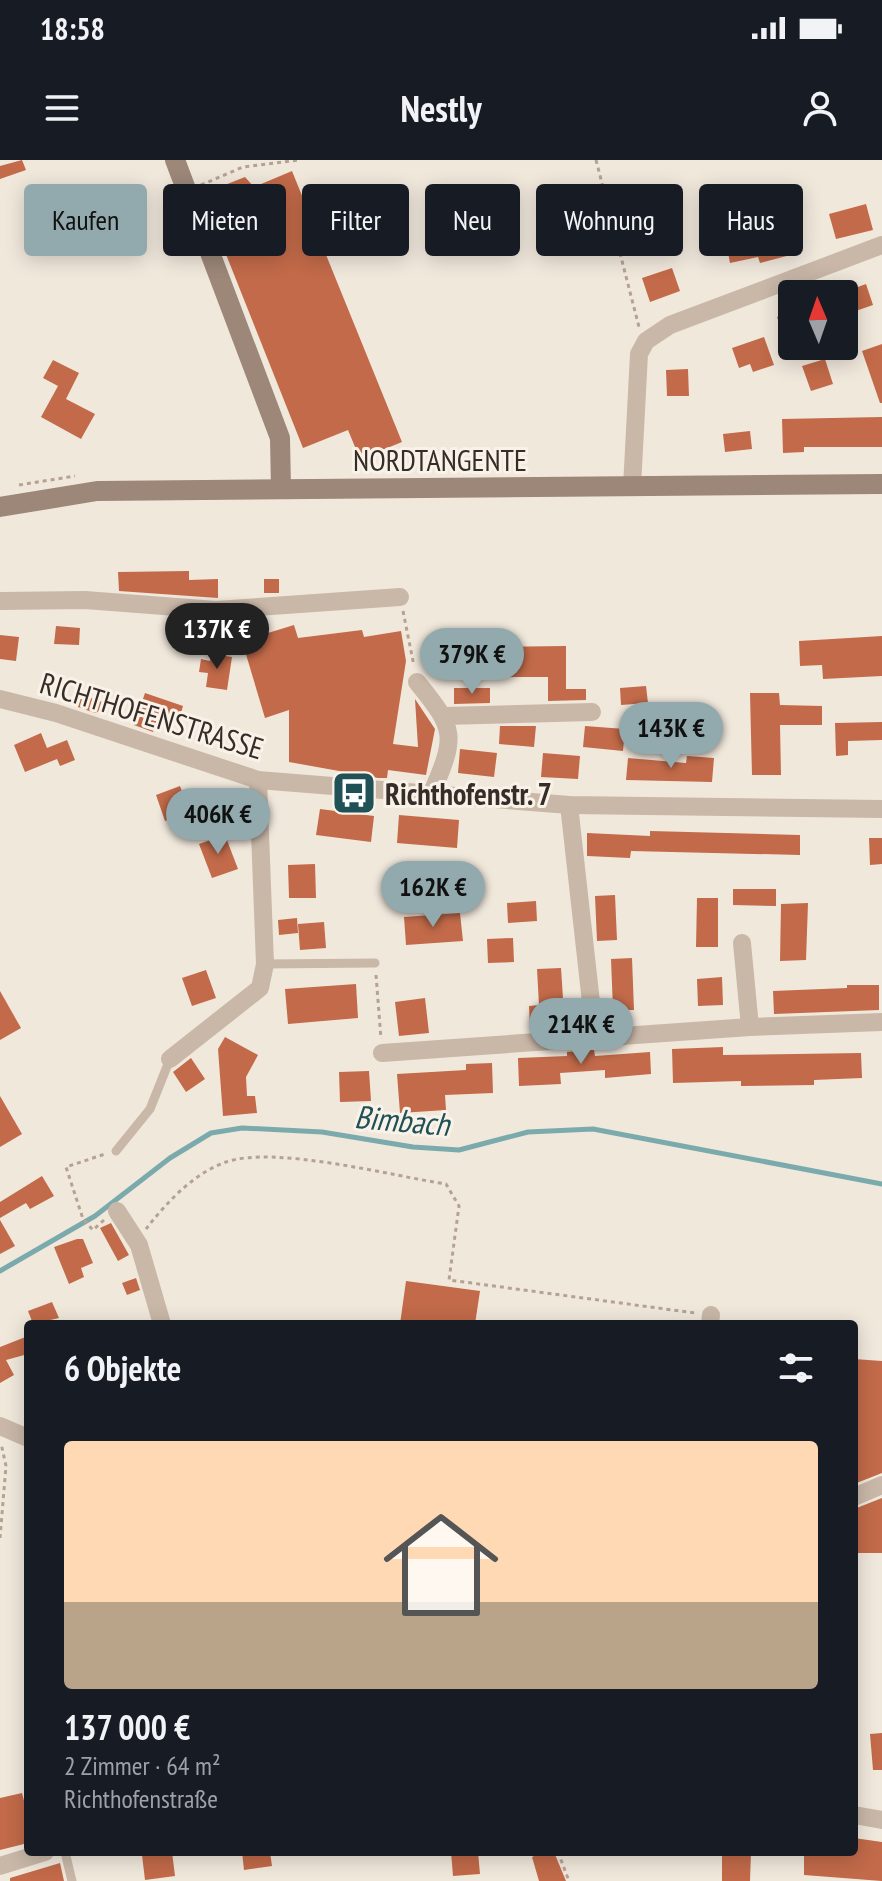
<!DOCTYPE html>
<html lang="de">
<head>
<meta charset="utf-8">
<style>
  body { margin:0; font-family:"PT Sans Narrow",sans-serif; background:#20242c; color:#f1f3f6; height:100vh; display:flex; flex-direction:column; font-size:30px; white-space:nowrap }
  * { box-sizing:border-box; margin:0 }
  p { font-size:26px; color:#9ea1a6 }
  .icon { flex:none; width:44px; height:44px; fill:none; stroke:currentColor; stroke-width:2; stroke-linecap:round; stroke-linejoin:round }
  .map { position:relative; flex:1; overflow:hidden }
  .sheet { position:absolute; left:24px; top:1160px; width:834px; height:536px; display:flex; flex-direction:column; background:#171b24; border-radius:8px; box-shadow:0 4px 20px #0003 }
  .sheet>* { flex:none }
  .guide { position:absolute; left:24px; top:24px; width:834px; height:72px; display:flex; gap:16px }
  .needle { width:52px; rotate:358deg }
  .buttons { position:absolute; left:778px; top:120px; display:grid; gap:16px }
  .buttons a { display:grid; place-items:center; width:80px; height:80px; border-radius:8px; background:#171b24; box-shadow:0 4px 20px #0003; font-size:40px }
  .price { position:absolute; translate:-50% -68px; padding:0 18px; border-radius:28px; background:#92aaae; color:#111; font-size:26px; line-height:52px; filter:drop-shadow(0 2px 4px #0008) }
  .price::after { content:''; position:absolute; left:50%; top:48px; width:24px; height:18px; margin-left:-12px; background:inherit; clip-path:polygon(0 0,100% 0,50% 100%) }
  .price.selected { background:#222; color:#fff }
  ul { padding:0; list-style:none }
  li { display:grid; align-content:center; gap:16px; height:424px; padding:0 40px }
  li span { display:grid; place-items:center; height:248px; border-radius:8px; color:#555 }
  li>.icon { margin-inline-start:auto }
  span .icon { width:144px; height:144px; fill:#fffc; stroke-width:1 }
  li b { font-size:34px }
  h2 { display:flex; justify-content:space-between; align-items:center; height:96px; padding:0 40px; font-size:34px }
  .tag { padding:0 28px; border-radius:8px; background:#171b24; box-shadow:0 4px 20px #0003; font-size:28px; line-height:72px }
  .tag.selected { background:#92aaae; color:#111 }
  .status { display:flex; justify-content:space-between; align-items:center; height:56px; padding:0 40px; background:#171b24; direction:ltr }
  .status svg { height:22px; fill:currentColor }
  header { display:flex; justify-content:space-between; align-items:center; height:104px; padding:0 40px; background:#171b24; font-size:36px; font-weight:700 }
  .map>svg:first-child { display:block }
</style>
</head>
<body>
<div class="status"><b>18:58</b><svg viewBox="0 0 49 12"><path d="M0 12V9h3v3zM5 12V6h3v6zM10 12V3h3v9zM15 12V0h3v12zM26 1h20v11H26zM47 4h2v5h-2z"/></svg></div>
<header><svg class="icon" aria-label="menu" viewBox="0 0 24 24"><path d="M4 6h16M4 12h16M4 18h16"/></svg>Nestly<svg class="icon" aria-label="person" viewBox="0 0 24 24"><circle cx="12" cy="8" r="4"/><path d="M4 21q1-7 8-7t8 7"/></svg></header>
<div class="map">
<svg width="882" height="1721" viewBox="0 0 882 1721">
  <rect width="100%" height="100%" fill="#f1e8dc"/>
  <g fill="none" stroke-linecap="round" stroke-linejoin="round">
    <polyline stroke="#7baaad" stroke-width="5" points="0,1111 95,1056 170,998 211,973 242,968 322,972 413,987 459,990 528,972 593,969 882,1024"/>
  </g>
  <g fill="#c26a49">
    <polygon points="22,0 26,10 0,19 0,6"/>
    <polygon points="292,11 402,282 360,299 348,270 303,288 202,34 245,17 254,27"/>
    <polygon points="866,44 873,70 836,79 829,54"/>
    <polygon points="765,65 768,75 791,69 798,93 760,103 758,97 730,103 726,82 747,77 745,70"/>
    <polygon points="672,108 680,131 650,142 642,118"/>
    <polygon points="866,124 873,145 847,154 844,132"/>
    <polygon points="792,151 792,193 790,194 777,157"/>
    <polygon points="764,177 774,205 753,212 750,204 739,208 732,188"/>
    <polygon points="882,184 882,243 880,243 862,191"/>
    <polygon points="825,199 833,224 811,231 802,206"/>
    <polygon points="53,200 79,213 66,239 95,254 81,279 41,257 58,226 43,218"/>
    <polygon points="688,209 689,236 667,236 666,210"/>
    <polygon points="882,257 882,287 804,287 804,292 783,293 782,259"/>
    <polygon points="750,271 752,289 725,292 723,274"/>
    <polygon points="189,411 189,420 218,419 218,438 119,431 118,412"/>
    <rect x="264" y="419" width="15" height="14"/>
    <polygon points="294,465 298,478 362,470 364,477 401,471 406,501 393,584 418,587 415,539 435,569 426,615 388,610 387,618 378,618 289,602 289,550 265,558 242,481"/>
    <polygon points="56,466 80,468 79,485 54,484"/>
    <polygon points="0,475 19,477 16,501 0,499"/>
    <polygon points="882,476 882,516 823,519 822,505 800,506 799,481"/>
    <polygon points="566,486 566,529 586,529 586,540 548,541 548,517 485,517 485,487"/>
    <polygon points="211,494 232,497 227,530 206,527 208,513 199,512 201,499 210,501"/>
    <polygon points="646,526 648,543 621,545 620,528"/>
    <polygon points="454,528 490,528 490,543 454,544"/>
    <polygon points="145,533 183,546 179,560 159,554 153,572 134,565"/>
    <polygon points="750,533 779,533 780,545 822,546 822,565 780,565 781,615 752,615"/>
    <polygon points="82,535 111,545 95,553 78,547"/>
    <polygon points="882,562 882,580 848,581 848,595 836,596 835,563"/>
    <polygon points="500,566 536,566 534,587 499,584"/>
    <polygon points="585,566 625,569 623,591 583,587"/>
    <polygon points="41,573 47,588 67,580 75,600 60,606 57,599 25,612 14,585"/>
    <polygon points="460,589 497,593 494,617 458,613"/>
    <polygon points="543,593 580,596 578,619 541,617"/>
    <polygon points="687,596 714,598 712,622 626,620 628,598 686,603"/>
    <polygon points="180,626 187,645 183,646 186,654 165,661 156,635"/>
    <polygon points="320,649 374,656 371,682 316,675"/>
    <polygon points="399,655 459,660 457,688 397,683"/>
    <polygon points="650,671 800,675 800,695 631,691 630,698 587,696 587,673 650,676"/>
    <polygon points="225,675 238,709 212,718 199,684"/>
    <polygon points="869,678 882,678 882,704 870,705"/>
    <polygon points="315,704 316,738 289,738 288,705"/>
    <polygon points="733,729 776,729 776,746 733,745"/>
    <polygon points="615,735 617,780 597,781 595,736"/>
    <polygon points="697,738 718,738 718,787 696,787"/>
    <polygon points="536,741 537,761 508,763 507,743"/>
    <polygon points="808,743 806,800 780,801 781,744"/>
    <polygon points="460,753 463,781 406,785 404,757"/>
    <polygon points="297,758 298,773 279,775 278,760"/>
    <polygon points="324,762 326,788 300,790 298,764"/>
    <polygon points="513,778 514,802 488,803 487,779"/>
    <polygon points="632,798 634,850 613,850 611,799"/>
    <polygon points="561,808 565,868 530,869 529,846 539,845 537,809"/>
    <polygon points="206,810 216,838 192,846 182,818"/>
    <polygon points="722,817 723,845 698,846 697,819"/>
    <polygon points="356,824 358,858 288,864 285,829"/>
    <polygon points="847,825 879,825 879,850 774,854 773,831 847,828"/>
    <polygon points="0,831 21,868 0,880"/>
    <polygon points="425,838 429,873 399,876 395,842"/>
    <polygon points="225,877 258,895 246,917 247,936 255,936 257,953 223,956 218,889"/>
    <polygon points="723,887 723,895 861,893 862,918 814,920 814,925 741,926 741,921 673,923 672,889"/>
    <polygon points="594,890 595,896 650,892 651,914 605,918 605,910 560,913 561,924 519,926 518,898 567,896 567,892"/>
    <polygon points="191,898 205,919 186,932 173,912"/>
    <polygon points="492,903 493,933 445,935 446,950 400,953 397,914 466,910 466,904"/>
    <polygon points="369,911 371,941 340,942 339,912"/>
    <polygon points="0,936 22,974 0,987"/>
    <polygon points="42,1016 54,1036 30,1049 26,1043 0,1058 0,1042"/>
    <polygon points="0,1060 15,1086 0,1094"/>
    <polygon points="111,1063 129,1095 118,1101 100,1068"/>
    <polygon points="77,1079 83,1079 93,1103 81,1108 84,1117 69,1124 54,1087"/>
    <polygon points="136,1118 140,1130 127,1135 122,1123"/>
    <polygon points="406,1121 480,1131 475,1164 400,1164"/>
    <polygon points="52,1142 59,1158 33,1164 28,1151"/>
    <polygon points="28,1176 28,1194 6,1200 14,1215 0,1223 0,1187"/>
    <polygon points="854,1199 882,1201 882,1313 854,1324"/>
    <polygon points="882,1338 882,1393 854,1393 854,1349"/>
    <polygon points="882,1573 882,1610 873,1610 870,1574"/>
    <polygon points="22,1633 28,1656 28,1683 0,1690 0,1638"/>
    <polygon points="854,1678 882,1682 882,1721 804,1715 804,1692 854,1692"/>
    <polygon points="172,1692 175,1716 145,1720 142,1695"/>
    <polygon points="242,1692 270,1692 272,1706 244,1710"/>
    <polygon points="451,1692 478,1692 480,1714 453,1716"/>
    <polygon points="543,1692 554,1692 566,1721 539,1721 532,1697"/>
    <polygon points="722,1692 751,1692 750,1721 722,1721"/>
    <polygon points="60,1703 64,1721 10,1721 10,1718"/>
  </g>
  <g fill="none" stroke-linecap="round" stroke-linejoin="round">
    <g stroke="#b5a292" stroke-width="3" stroke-dasharray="4 4" stroke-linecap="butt">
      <polyline points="596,0 639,167"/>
      <polyline points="201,25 243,7 299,0"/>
      <polyline points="19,325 75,316"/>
      <polyline points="403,451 414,506"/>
      <polyline points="376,815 381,879"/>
      <polyline points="104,1060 93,1070 83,1059 66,1007 105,994"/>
      <path d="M146,1069C166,1043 194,1013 226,1002C275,985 392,1016 446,1024L459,1046L449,1120L695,1153"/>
      <polyline points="0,1378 6,1306 1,1283"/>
      <polyline points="558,1692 569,1721"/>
    </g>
    <g stroke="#c9b8a8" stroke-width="9">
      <polyline points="265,804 375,803"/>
      <polyline points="116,991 150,949 170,899"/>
      <polyline points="65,1692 72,1721"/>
    </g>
    <g stroke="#c9b8a8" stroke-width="18">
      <polyline points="632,327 639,194 646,181 670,165 882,85"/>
      <polyline points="0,441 85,440 216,450 400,437"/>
      <path d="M417,522C457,571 456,576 431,635"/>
      <polyline points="0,539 56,553 258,620 569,645 882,649"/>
      <polyline points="445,556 592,552"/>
      <polyline points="569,645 595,878"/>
      <polyline points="742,783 750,867"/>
      <polyline points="382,893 750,867 882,862"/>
      <polyline points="170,899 260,828 265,804 258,620"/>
      <polyline points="117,1051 139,1085 162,1164"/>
      <polyline points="710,1164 711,1155"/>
      <polyline points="0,1266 28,1278"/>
      <polyline points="854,1337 882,1325"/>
      <polyline points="854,1655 882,1660"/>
      <polyline points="0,1706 45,1692"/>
    </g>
    <g stroke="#9c8779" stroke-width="20">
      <polyline points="175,0 280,278 281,329"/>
      <polyline points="0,347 97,331 882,324"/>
    </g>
  </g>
  <defs>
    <g id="bus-square" transform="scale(2.3)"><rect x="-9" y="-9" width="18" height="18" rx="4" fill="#1f5156" stroke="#f9f2e8"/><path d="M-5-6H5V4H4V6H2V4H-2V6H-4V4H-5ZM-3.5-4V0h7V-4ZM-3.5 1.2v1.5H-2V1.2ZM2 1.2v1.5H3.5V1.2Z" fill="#fff"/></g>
  </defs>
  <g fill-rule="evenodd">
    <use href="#bus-square" x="354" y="633"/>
  </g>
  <g text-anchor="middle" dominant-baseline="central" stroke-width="6" stroke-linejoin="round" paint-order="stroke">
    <g font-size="30" fill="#362d28" stroke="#f9f2e8">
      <text x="440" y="299">NORDTANGENTE</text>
      <text transform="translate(152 555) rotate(17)">RICHTHOFENSTRASSE</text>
    </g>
    <g font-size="30" font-weight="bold" fill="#362d28" stroke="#f9f2e8" text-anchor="start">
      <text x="385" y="633">Richthofenstr. 7</text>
    </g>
    <g font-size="32" font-style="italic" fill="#1f5156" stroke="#f9f2e8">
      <text transform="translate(402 960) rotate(5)">Bimbach</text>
    </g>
  </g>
</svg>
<div class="buttons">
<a><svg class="needle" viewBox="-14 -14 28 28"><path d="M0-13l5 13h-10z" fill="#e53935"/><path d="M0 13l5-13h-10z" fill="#9ea1a6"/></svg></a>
</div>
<b class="price selected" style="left:217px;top:511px">137K €</b>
<b class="price" style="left:472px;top:536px">379K €</b>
<b class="price" style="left:671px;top:610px">143K €</b>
<b class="price" style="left:218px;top:696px">406K €</b>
<b class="price" style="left:433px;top:769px">162K €</b>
<b class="price" style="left:581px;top:906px">214K €</b>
<div class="guide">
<a class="tag selected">Kaufen</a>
<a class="tag">Mieten</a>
<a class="tag">Filter</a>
<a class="tag">Neu</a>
<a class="tag">Wohnung</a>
<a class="tag">Haus</a>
</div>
<section class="sheet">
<h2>6 Objekte<svg class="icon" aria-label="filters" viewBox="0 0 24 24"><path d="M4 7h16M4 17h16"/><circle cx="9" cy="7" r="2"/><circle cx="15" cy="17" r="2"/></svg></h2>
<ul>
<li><span style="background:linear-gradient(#ffd9b3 65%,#b9a48a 0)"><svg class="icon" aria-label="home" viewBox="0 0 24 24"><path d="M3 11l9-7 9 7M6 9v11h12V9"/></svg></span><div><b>137 000 €</b><p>2 Zimmer · 64 m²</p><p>Richthofenstraße</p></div></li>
</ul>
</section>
</div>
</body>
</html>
